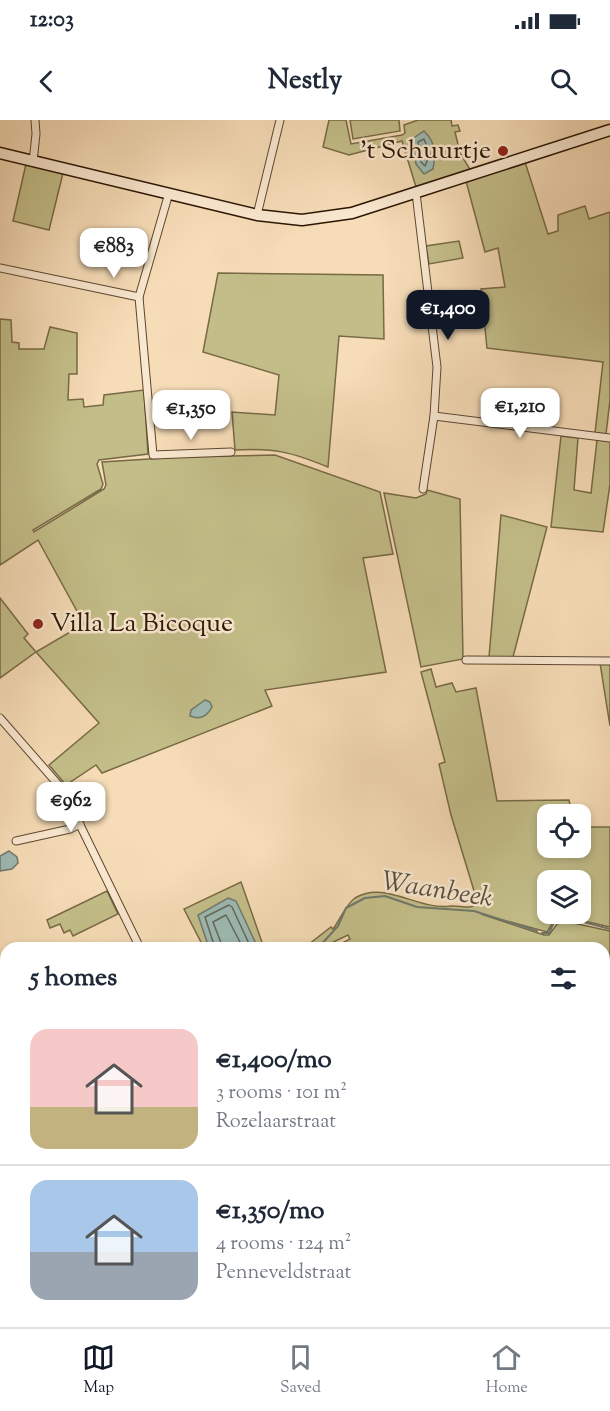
<!DOCTYPE html>
<html lang="en">
<head>
<meta charset="utf-8">
<style>
  body { margin:0; font-family:"Sorts Mill Goudy",serif; background:#f6f6f7; color:#1f2937; height:100vh; display:flex; flex-direction:column; font-size:22px; white-space:nowrap }
  * { box-sizing:border-box; margin:0 }
  p { font-size:20px; color:#747a83 }
  .icon { flex:none; width:33px; height:33px; fill:none; stroke:currentColor; stroke-width:2; stroke-linecap:round; stroke-linejoin:round }
  .map { position:relative; flex:1; overflow:hidden }
  .side { position:absolute; left:0px; top:822px; width:610px; height:386px; display:flex; flex-direction:column; background:#fff; border-radius:18px 18px 0 0; box-shadow:0 3px 9px #0003 }
  .side>* { flex:none }
  .fabs { position:absolute; left:537px; top:684px; display:grid; gap:12px }
  .fabs a { display:grid; place-items:center; width:54px; height:54px; border-radius:12px; background:#fff; box-shadow:0 3px 9px #0003; font-size:30px }
  .price { position:absolute; translate:-50% -51px; padding:0 14px; border-radius:12px; background:#fff; color:#222; font-size:20px; line-height:39px; filter:drop-shadow(0 2px 3px #0008) }
  .price::after { content:''; position:absolute; left:50%; top:36px; width:18px; height:14px; margin-left:-9px; background:inherit; clip-path:polygon(0 0,100% 0,50% 100%) }
  .price.active { background:#111827; color:#fff }
  ul { padding:0; list-style:none }
  li { display:flex; align-items:center; gap:18px; height:150px; padding:0 30px }
  li+li { border-top:2px solid #e0e1e3 }
  li span { display:grid; place-items:center; flex:none; width:168px; height:120px; border-radius:18px; color:#555 }
  li>.icon { margin-inline-start:auto }
  span .icon { width:72px; height:72px; fill:#fffc; stroke-width:1 }
  li b { font-size:26px }
  h2 { display:flex; justify-content:space-between; align-items:center; height:72px; padding:0 30px; font-size:26px }
  .status { display:flex; justify-content:space-between; align-items:center; height:42px; padding:0 30px; background:#fff; direction:ltr }
  .status svg { height:16px; fill:currentColor }
  header { display:flex; justify-content:space-between; align-items:center; height:78px; padding:0 30px; background:#fff; font-size:27px; font-weight:700 }
  .tab-bar { display:flex; justify-content:space-around; align-items:center; height:84px; border-top:2px solid #e0e1e3; background:#fff; font-size:16px; color:#747a83 }
  .tab-bar a { display:grid; justify-items:center; gap:3px }
  .tab-bar .active { color:#111827 }
  .map>svg:first-child { display:block }
</style>
</head>
<body>
<div class="status"><b>12:03</b><svg viewBox="0 0 49 12"><path d="M0 12V9h3v3zM5 12V6h3v6zM10 12V3h3v9zM15 12V0h3v12zM26 1h20v11H26zM47 4h2v5h-2z"/></svg></div>
<header><svg class="icon" aria-label="back" viewBox="0 0 24 24"><path d="M15 5l-7 7 7 7"/></svg>Nestly<svg class="icon" aria-label="search" viewBox="0 0 24 24"><circle cx="10" cy="10" r="6"/><path d="M15 15l6 6"/></svg></header>
<div class="map">
<svg width="610" height="1207" viewBox="0 0 610 1207">
  <rect width="100%" height="100%" fill="#f6dcb7"/>
  <filter id="stains"><feTurbulence type="fractalNoise" baseFrequency=".00333" numOctaves="4"/><feColorMatrix values="0 0 0 0 .2 0 0 0 0 .09 0 0 0 0 .02 0 0 0 .5 -.17"/></filter>
  <radialGradient id="worn" r=".72"><stop offset=".6" stop-color="#630" stop-opacity="0"/><stop offset="1" stop-color="#630" stop-opacity=".3"/></radialGradient>
  <g fill="#c3be89" stroke="#786a46" stroke-width="1.5" fill-rule="evenodd">
    <polygon points="329,0 346,0 351,24 402,15 405,13 404,5 418,0 451,0 452,6 458,5 460,11 455,12 460,33 471,51 416,67 402,21 349,35 323,27"/>
    <polygon points="350,0 399,0 400,11 353,19"/>
    <polygon points="525,42 548,114 558,111 558,95 585,86 589,99 610,92 610,280 606,314 595,313 603,242 487,228 481,169 505,167 498,128 485,132 466,61"/>
    <polygon points="26,44 63,53 49,110 13,101"/>
    <polygon points="459,121 463,138 429,144 426,126"/>
    <path d="M218,153L383,155L384,219L339,216L328,347C291,332 275,328 235,330L232,292L275,295L279,255L203,232Z"/>
    <polygon points="0,199 11,200 12,222 19,223 19,229 44,229 50,207 77,213 77,254 69,254 68,280 83,279 84,287 103,285 104,275 144,270 148,334 99,340 97,344 103,364 101,369 33,410 34,412 104,369 106,365 102,342 181,337 275,335 380,372 393,434 363,438 386,552 265,570 272,586 102,653 96,645 66,665 49,645 99,603 36,532 0,558 0,478 28,514 24,518 36,532 84,504 38,420 0,445"/>
    <polygon points="561,316 578,318 574,370 591,373 597,320 610,321 610,364 603,412 551,407"/>
    <polygon points="427,370 460,379 463,539 421,547 384,373 416,378 426,374"/>
    <polygon points="501,395 547,407 513,537 489,537"/>
    <polygon points="600,543 610,544 610,606"/>
    <path d="M431,549L436,567L452,563L456,572L476,568L497,681L569,680L572,694H548V728H580L581,707H610V807L567,797L554,801L547,812L481,794L544,815H549L557,804L564,801L610,811V1107L604,1105V828H333L350,819L348,815L321,828H304L331,807L333,809C340,800 346,784 355,778C385,760 419,791 451,786C460,785 469,790 478,784L451,695L439,644L445,642L421,552ZM580,760V794H548V760Z"/>
    <polygon points="241,762 264,828 204,828 184,789"/>
    <polygon points="107,771 118,794 73,816 70,810 64,813 60,804 50,808 47,800"/>
    <polygon points="604,1148 610,1149 610,1194 605,1194"/>
    <polygon points="109,1202 245,1202 246,1207 110,1207"/>
    <polygon points="379,1202 436,1202 417,1207 380,1207"/>
    <polygon points="531,1202 595,1202 595,1207 489,1207"/>
  </g>
  <g fill="#9dbab3" stroke="#70786c" stroke-width="1.5">
    <path d="M424,11C436,23 436,33 433,49L424,54L416,44L412,19Z"/>
    <path d="M205,580L210,582L212,587C207,597 200,600 190,596L191,590Z"/>
    <polygon points="9,731 17,737 18,743 12,749 0,751 0,736"/>
    <polygon points="228,778 236,781 258,828 209,828 198,795"/>
  </g>
  <g fill="none" stroke-linecap="round" stroke-linejoin="round">
    <g stroke="#64685a" stroke-width="1.5">
      <polygon points="424,19 430,34 425,46 421,42 418,22"/>
      <polyline points="215,828 205,797 229,785 232,787 251,828"/>
      <polyline points="223,828 213,802 226,795 243,828"/>
    </g>
    <g stroke="#70786c" stroke-width="2">
      <polyline points="542,813 549,813 554,802 572,799 610,809"/>
      <polyline points="318,828 338,806 346,788 365,778 385,776 417,787 474,791 537,811"/>
    </g>
    <g stroke="#5e472f" stroke-width="9">
      <g id="street">
        <polyline points="33,42 36,14 35,0"/>
        <polyline points="416,73 437,247 434,296 423,369"/>
        <polyline points="257,95 280,0"/>
        <polyline points="0,148 139,177 169,73"/>
        <polyline points="139,177 153,335 231,332"/>
        <polyline points="434,296 610,318"/>
        <polyline points="466,540 610,541"/>
        <polyline points="0,598 63,670 140,828"/>
        <polyline points="16,721 70,709 80,704"/>
        <polyline points="0,1144 6,1142"/>
        <polyline points="302,1202 303,1207"/>
      </g>
    </g>
    <g stroke="#2c1502" stroke-width="13">
      <g id="secondary">
        <polyline points="0,33 257,95 302,100 352,93 610,10"/>
        <polyline points="0,973 6,1002"/>
        <polyline points="51,1202 52,1207"/>
      </g>
    </g>
    <use href="#street" stroke="#f9e8d0" stroke-width="7"/>
    <use href="#secondary" stroke="#f9e8d0" stroke-width="10"/>
  </g>
  <g fill="#8f2418" stroke="#f9e8d0" stroke-width="2">
    <circle cx="503" cy="31" r="6"/>
    <circle cx="38" cy="504" r="6"/>
  </g>
  <g text-anchor="middle" dominant-baseline="central" stroke-width="5" stroke-linejoin="round" paint-order="stroke">
    <g font-size="26" fill="#2c1502" stroke="#f9e8d0" text-anchor="end">
      <text x="491" y="31">'t Schuurtje</text>
      <text x="50" y="504" text-anchor="start">Villa La Bicoque</text>
    </g>
    <g font-size="27" font-style="italic" fill="#544f40" stroke="#f9e8d0">
      <text transform="translate(437 771) rotate(9)">Waanbeek</text>
    </g>
  </g>
  <rect width="100%" height="100%" filter="url(#stains)"/>
  <rect width="100%" height="100%" fill="url(#worn)"/>
</svg>
<div class="fabs">
<a><svg class="icon" aria-label="locate" viewBox="0 0 24 24"><circle cx="12" cy="12" r="6"/><path d="M12 2v4M12 18v4M2 12h4M18 12h4"/></svg></a>
<a><svg class="icon" aria-label="layers" viewBox="0 0 24 24"><path d="M12 4l9 5-9 5-9-5zM3 14l9 5 9-5"/></svg></a>
</div>
<b class="price" style="left:114px;top:159px">€883</b>
<b class="price active" style="left:448px;top:221px">€1,400</b>
<b class="price" style="left:520px;top:319px">€1,210</b>
<b class="price" style="left:191px;top:321px">€1,350</b>
<b class="price" style="left:71px;top:713px">€962</b>
<section class="side">
<h2>5 homes<svg class="icon" aria-label="filters" viewBox="0 0 24 24"><path d="M4 7h16M4 17h16"/><circle cx="9" cy="7" r="2"/><circle cx="15" cy="17" r="2"/></svg></h2>
<ul>
<li><span style="background:linear-gradient(#f6c9c9 65%,#c2b280 0)"><svg class="icon" aria-label="home" viewBox="0 0 24 24"><path d="M3 11l9-7 9 7M6 9v11h12V9"/></svg></span><div><b>€1,400/mo</b><p>3 rooms · 101 m²</p><p>Rozelaarstraat</p></div></li>
<li><span style="background:linear-gradient(#a9c7e8 60%,#9aa5b1 0)"><svg class="icon" aria-label="home" viewBox="0 0 24 24"><path d="M3 11l9-7 9 7M6 9v11h12V9"/></svg></span><div><b>€1,350/mo</b><p>4 rooms · 124 m²</p><p>Penneveldstraat</p></div></li>
</ul>
</section>
</div>
<nav class="tab-bar">
<a class="active"><svg class="icon" aria-label="map" viewBox="0 0 24 24"><path d="M3 6l6-2 6 2 6-2v14l-6 2-6-2-6 2zM9 4v14M15 6v14"/></svg>Map</a>
<a><svg class="icon" aria-label="saved" viewBox="0 0 24 24"><path d="M7 4h10v16l-5-4-5 4z"/></svg>Saved</a>
<a><svg class="icon" aria-label="home" viewBox="0 0 24 24"><path d="M3 11l9-7 9 7M6 9v11h12V9"/></svg>Home</a>
</nav>
</body>
</html>
